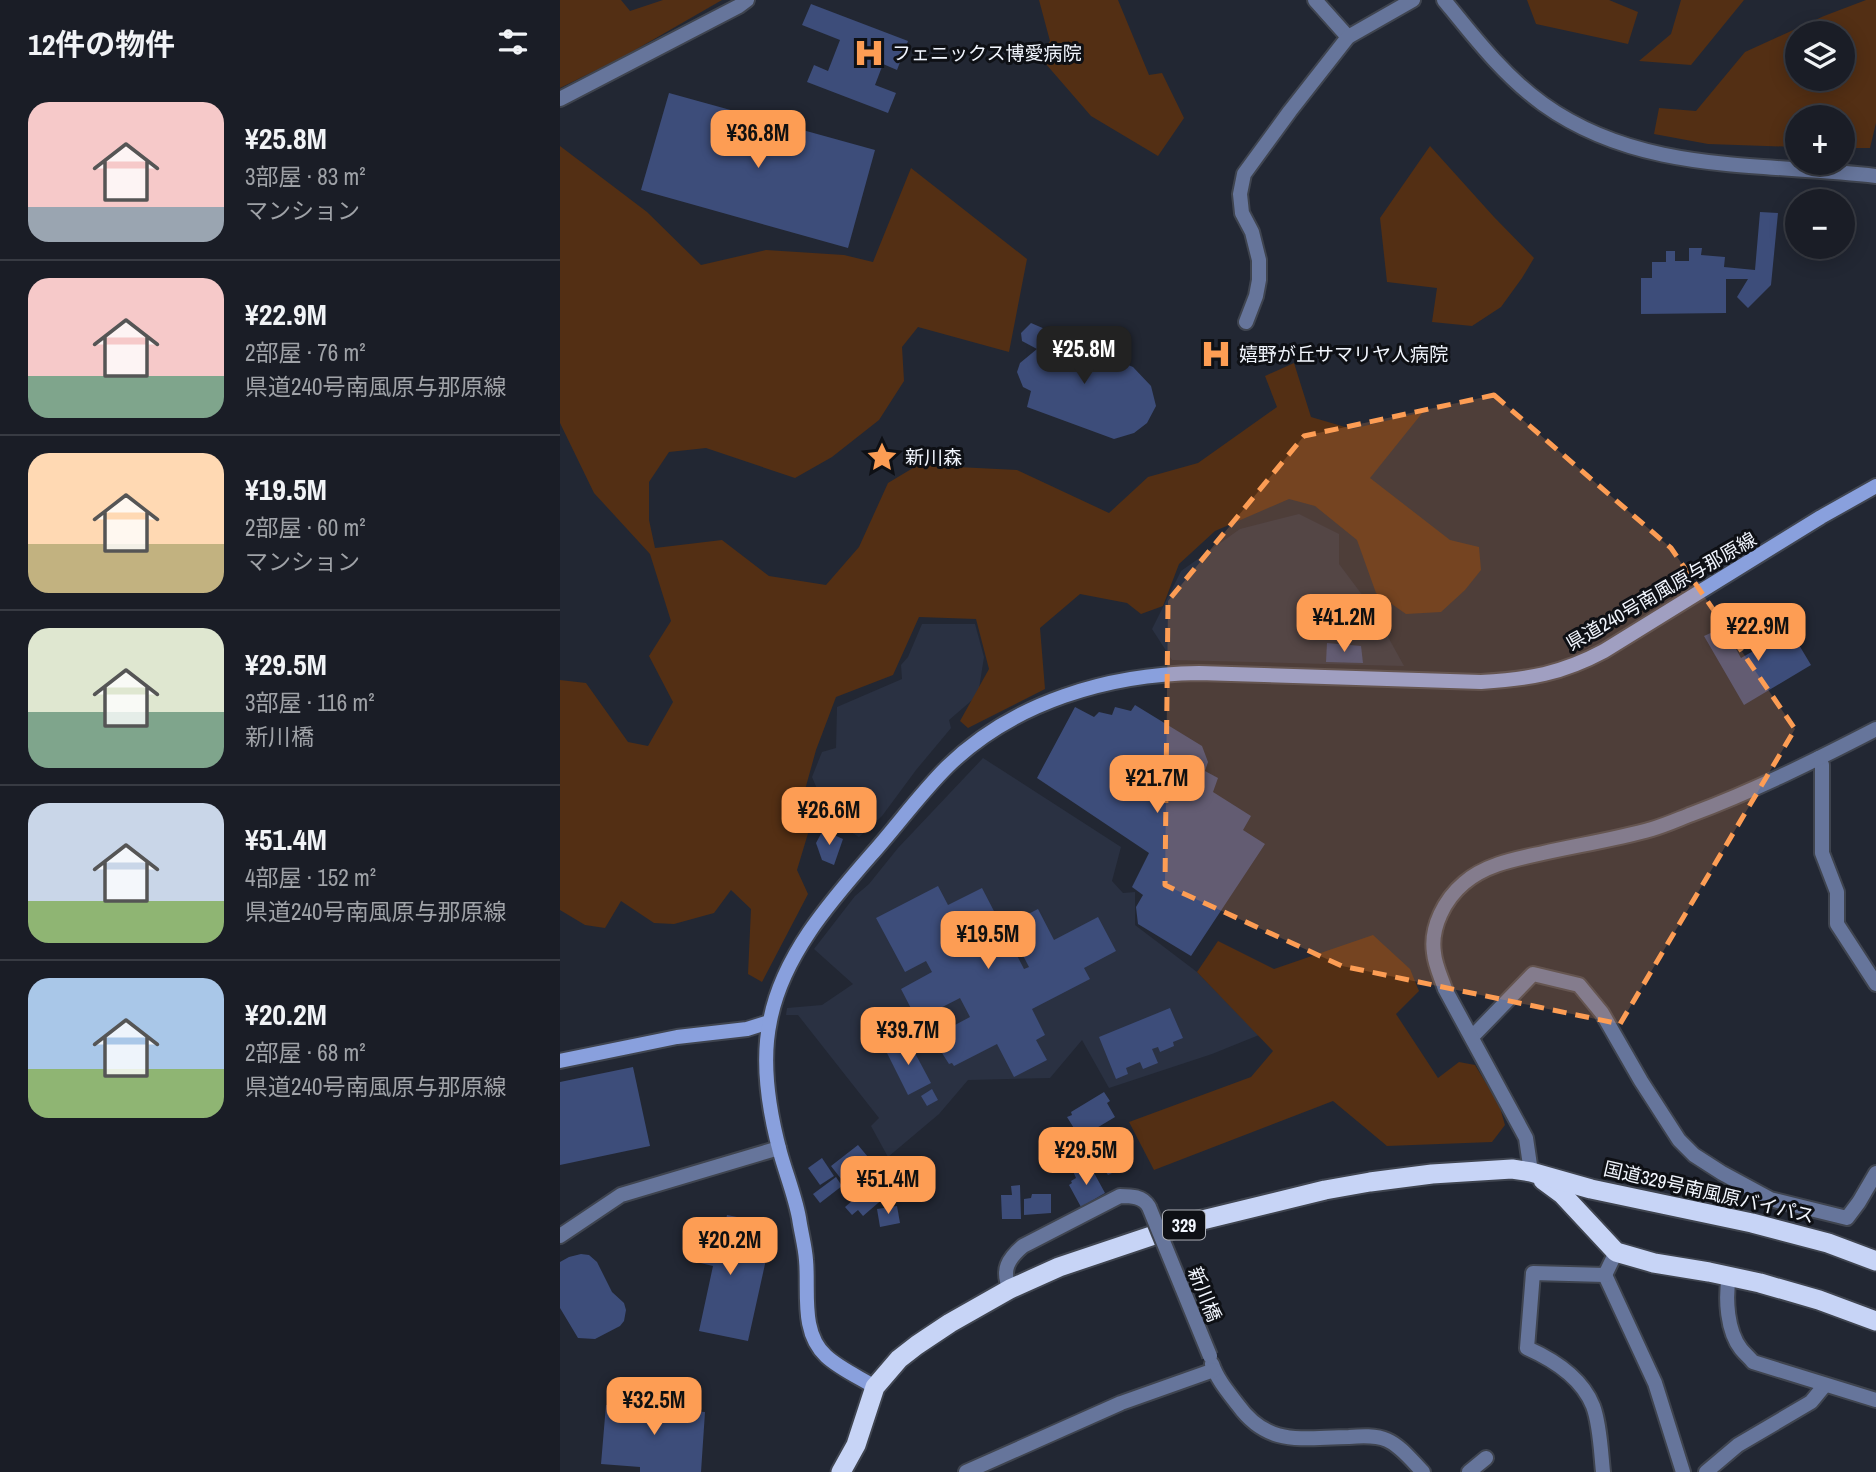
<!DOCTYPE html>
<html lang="ja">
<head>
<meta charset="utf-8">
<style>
  body { margin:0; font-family:"Archivo Narrow","Noto Sans JP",sans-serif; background:#272a32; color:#f1f3f6; height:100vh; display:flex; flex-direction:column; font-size:26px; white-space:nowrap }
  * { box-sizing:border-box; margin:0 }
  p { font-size:23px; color:#9fa2a7 }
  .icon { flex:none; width:38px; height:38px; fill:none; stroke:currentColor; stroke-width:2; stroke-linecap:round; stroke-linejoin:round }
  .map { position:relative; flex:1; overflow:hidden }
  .drawer { display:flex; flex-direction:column; background:#1a1d26; width:560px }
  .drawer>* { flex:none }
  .tools { position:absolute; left:1225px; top:21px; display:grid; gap:14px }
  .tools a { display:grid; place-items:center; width:70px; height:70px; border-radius:50%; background:#1a1d26; box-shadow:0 4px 18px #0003,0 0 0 2px #383b43; font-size:35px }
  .price { position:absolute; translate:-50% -60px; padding:0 16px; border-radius:14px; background:#fd9d54; color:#111; font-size:23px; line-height:46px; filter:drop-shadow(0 2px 4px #0008) }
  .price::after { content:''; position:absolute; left:50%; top:42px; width:21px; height:16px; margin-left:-10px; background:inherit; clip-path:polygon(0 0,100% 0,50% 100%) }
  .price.current { background:#222; color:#fff }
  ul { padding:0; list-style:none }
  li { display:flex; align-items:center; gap:21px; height:175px; padding:0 28px }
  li+li { border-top:2px solid #383b43 }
  li span { display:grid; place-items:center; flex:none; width:196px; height:140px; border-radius:21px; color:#555 }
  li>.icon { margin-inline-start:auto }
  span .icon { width:84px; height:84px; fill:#fffc; stroke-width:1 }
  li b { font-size:30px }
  h2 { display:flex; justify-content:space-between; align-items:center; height:84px; padding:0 28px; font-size:30px }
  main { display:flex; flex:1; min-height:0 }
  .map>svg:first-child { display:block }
</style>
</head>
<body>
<main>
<section class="drawer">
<h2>12件の物件<svg class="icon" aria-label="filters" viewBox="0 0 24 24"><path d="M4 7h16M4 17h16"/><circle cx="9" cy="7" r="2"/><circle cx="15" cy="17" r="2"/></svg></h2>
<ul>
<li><span style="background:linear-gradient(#f6c9c9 75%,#9aa5b1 0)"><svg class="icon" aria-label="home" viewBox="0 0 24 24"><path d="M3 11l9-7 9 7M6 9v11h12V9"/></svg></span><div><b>¥25.8M</b><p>3部屋 · 83 m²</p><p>マンション</p></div></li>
<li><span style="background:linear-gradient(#f6c9c9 70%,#7fa58c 0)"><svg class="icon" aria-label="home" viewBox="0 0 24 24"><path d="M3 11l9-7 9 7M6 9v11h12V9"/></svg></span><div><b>¥22.9M</b><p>2部屋 · 76 m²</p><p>県道240号南風原与那原線</p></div></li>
<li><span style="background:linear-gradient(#ffd9b3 65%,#c2b280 0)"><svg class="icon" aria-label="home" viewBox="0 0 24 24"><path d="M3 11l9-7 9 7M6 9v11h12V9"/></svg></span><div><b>¥19.5M</b><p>2部屋 · 60 m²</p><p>マンション</p></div></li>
<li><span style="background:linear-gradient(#dfe7d0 60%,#7fa58c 0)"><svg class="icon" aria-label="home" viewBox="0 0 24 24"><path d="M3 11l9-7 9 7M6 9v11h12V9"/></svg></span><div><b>¥29.5M</b><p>3部屋 · 116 m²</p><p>新川橋</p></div></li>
<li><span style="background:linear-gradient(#c9d6e8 70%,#8fb573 0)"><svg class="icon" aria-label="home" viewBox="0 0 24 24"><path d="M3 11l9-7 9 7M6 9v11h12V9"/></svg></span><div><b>¥51.4M</b><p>4部屋 · 152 m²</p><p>県道240号南風原与那原線</p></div></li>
<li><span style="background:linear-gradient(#a9c7e8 65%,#8fb573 0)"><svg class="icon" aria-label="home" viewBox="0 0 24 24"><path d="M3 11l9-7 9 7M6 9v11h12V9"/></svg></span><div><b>¥20.2M</b><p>2部屋 · 68 m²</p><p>県道240号南風原与那原線</p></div></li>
</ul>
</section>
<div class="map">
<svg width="1316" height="1472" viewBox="0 0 1316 1472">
  <rect width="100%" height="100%" fill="#222733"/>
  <g fill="#2a3142">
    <polygon points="739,514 779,534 779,564 812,608 844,666 612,660 592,629 621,571 680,529"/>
    <polygon points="362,624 415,624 424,657 418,695 389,720 391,728 356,770 322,816 299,837 270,819 252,777 262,752 276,748 277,707 342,679 341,665 348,657"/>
    <polygon points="423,758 561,847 552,881 563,893 575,892 575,925 637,972 699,1035 652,1054 549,1088 522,1040 490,1078 408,1080 379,1114 328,1157 311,1126 319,1118 238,1015 226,1015 227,1008 262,1005 293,984 254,949 295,896 309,884 338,848"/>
  </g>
  <g fill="#532f14" fill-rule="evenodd">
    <polygon points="0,0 61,0 70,11 103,0 162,0 63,57 0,88"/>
    <polygon points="479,0 558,0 589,75 602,73 624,118 598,156 531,116 479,56 490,41"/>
    <polygon points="967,0 1049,0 1078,12 1068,44 976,24"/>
    <polygon points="1121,0 1184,0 1131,65 1079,61 1111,34"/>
    <path d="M1306,0H1316V123L1310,148H1283V117H1237V147L1148,144L1094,134L1099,108L1136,111L1185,52L1264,16ZM1237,33H1283V79H1237Z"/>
    <polygon points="0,146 87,212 141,265 206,250 284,255 313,262 351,168 467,259 449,352 358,327 342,347 344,381 319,420 272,457 235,478 146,448 109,452 89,482 89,520 95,548 162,540 209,576 266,585 299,547 328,483 358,465 457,470 549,513 588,477 638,463 717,407 705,376 734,363 751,417 792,429 863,412 810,478 890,540 919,547 921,570 905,590 881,612 846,614 816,593 797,540 755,506 729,499 655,531 619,564 603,606 581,614 567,603 520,594 480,628 485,689 408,728 400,721 429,669 416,619 359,617 333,675 276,697 256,750 243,797 249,830 237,870 248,894 202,982 188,974 191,909 171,890 154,913 114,924 94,923 61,901 45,928 25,925 0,910 0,680 26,683 68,742 88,746 113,702 89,656 111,621 90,554 34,493 0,423"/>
    <polygon points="870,146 934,217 974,258 962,278 941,307 912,326 872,322 877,288 827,282 820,218"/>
    <polygon points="813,935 850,969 859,991 836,1014 878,1078 899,1062 915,1065 939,1104 945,1125 932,1142 827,1146 773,1101 594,1170 569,1122 691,1077 713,1051 637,972 658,941 714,969"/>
  </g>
  <g fill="#3d4d7a">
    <polygon points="251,4 348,41 337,70 323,64 315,85 336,93 328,113 247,82 254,65 268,71 280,40 242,25"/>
    <polygon points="109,93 315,150 288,248 81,190"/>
    <polygon points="1200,212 1218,213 1211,285 1188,308 1177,297 1188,279 1166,279 1166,313 1081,314 1081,278 1092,278 1092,262 1106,262 1106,251 1115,251 1115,261 1129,261 1129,248 1142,248 1141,255 1165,257 1164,267 1195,270"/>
    <polygon points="471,323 573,367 591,386 596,406 587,423 574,433 554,439 467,407 471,391 463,387 457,372 460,363 477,349 462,341 461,333"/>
    <polygon points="1164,627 1181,658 1230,630 1251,665 1184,705 1144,636"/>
    <polygon points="767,643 801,646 803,663 766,662"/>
    <polygon points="575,705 642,746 648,762 645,771 658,778 653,792 691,816 683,830 705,844 631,956 578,924 576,907 583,895 572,887 589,853 477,778 515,707 534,717 539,712 552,715 555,707 571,711"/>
    <polygon points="263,830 283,839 274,865 262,860 256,843"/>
    <polygon points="378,886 388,905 422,888 464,969 469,967 447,925 478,909 494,940 538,917 556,951 524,968 530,979 472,1009 485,1035 476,1040 487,1060 454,1077 437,1044 394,1066 392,1063 389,1064 382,1053 385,1052 376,1035 410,1017 400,998 357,1020 341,989 372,972 366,961 345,972 316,918"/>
    <polygon points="610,1008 623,1038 613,1042 614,1046 600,1052 598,1047 592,1049 598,1063 583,1069 580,1062 566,1068 568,1074 556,1079 539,1037"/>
    <polygon points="348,1040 371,1083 348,1095 326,1051"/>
    <polygon points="73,1067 90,1146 0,1165 0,1082"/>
    <polygon points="372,1089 378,1100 367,1106 361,1096"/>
    <polygon points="544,1092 550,1101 547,1103 555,1117 520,1138 507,1117 512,1115 511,1112"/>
    <polygon points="560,1136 571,1157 557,1163 560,1169 548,1175 546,1172 544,1173 533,1149"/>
    <polygon points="298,1145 313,1163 309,1165 312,1168 296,1180 294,1177 285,1184 271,1166"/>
    <polygon points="262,1158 274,1176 260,1185 248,1168"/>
    <polygon points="518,1169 521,1174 533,1171 545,1193 521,1207 509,1185 512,1183 511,1181 516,1178 513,1171"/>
    <polygon points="276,1177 282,1186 260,1203 253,1194"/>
    <polygon points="320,1177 332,1191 303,1216 298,1210 292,1215 285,1207"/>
    <polygon points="460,1185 461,1219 442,1219 441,1195 452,1195 451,1186"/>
    <polygon points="472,1194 491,1194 491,1213 464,1215 464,1199 471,1198"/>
    <polygon points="337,1206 340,1223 320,1227 317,1209"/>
    <polygon points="167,1215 202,1222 196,1252 207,1255 188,1341 139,1331 153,1266 128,1260 135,1227 187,1238 189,1233 164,1228"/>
    <polygon points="21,1254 29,1255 37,1262 52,1292 64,1303 66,1310 64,1321 60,1326 35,1339 18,1338 0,1308 0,1262 9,1257"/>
    <polygon points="77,1398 119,1401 118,1410 145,1412 141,1472 80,1472 80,1467 41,1464 46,1405 76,1407"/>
  </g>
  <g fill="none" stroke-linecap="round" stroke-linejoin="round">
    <g stroke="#3f444f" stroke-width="18">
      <g id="minor">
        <polyline points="755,0 788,37"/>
        <path d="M884,0C914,37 944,76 983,104C1082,175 1201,162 1316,176"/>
        <polyline points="686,322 696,296 699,280 699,260 692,232 682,213 680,194 684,174 730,111 788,37 853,0"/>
        <polyline points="1259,758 1262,765 1262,853 1277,892 1277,924 1316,984"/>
        <polyline points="912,1037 973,974 1019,985 1042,1013 1081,1081 1119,1140 1134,1155 1162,1173 1210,1199 1287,1218 1299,1202 1316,1173"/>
        <polyline points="0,1236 61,1195 219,1148"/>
        <polyline points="1045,1275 1095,1383 1123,1472"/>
        <path d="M450,1289C441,1270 448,1259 463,1246L560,1196C571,1196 583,1196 589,1207"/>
        <path d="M652,1364C657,1379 668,1392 678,1405C709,1448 743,1437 789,1437C801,1436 816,1435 827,1440C841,1446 852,1461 863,1472"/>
        <polyline points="406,1472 561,1403 654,1370"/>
        <polyline points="909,1472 926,1458"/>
        <path d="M1043,1472C1041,1453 1040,1424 1033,1406C1022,1378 994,1360 967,1348L973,1273L1045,1275L1056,1252"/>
        <polyline points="1146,1472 1178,1445 1251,1402 1265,1385"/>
      </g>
    </g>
    <g stroke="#3f444f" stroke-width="18">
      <g id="tertiary">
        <polyline points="0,99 179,6 187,0"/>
        <path d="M971,1172L966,1138L885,989C881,977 875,965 874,953C870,927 885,899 904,883C926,864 956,859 983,853C1019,845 1057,839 1092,829C1106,825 1119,819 1132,814C1196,790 1256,760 1316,729"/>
        <path d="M1169,1276C1165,1299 1167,1331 1181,1349C1185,1354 1190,1358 1193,1362L1316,1400"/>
      </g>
    </g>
    <g stroke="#3f444f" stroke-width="18">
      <g id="secondary">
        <polyline points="0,1061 117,1037 187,1029 209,1022"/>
        <path d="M315,1387C299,1377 280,1369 266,1356C240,1332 249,1291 246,1260C245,1246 241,1232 239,1218C235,1196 226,1174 220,1152C209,1111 201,1063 210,1021C222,957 269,903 311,855C337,826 359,795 387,767C453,702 549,674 639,673L921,682C969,679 1001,674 1044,651L1261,517L1316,486"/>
      </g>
    </g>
    <g stroke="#3f444f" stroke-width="23">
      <g id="trunk">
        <polyline points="983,1180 1002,1194 1056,1252 1094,1263 1149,1272 1200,1283 1259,1300 1316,1321"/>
        <polyline points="281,1472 296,1445 315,1387 339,1359 357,1345 390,1323 450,1289 499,1267 630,1223 765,1190 810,1182 872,1174 952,1169 971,1172 1031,1189 1192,1223 1268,1243 1316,1261"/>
      </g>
    </g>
    <use href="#minor" stroke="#66759b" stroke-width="14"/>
    <use href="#tertiary" stroke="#66759b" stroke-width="14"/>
    <use href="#secondary" stroke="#89a0dd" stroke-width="14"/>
    <use href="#trunk" stroke="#c7d4f6" stroke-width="19"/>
    <g stroke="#3f444f" stroke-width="18" stroke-linecap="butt">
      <polyline id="minor-bridge" points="589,1207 650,1356"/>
    </g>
    <use href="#minor-bridge" stroke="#66759b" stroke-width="14"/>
  </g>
  <path fill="#fd9d54" fill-opacity="0.2" stroke="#fd9d54" stroke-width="5" stroke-dasharray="14 9" stroke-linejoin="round" d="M934,395L1111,548L1235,729L1060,1024L782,966L605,885L608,601L744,436Z"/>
  <defs>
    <g id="hospital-bare" transform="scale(2.415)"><path d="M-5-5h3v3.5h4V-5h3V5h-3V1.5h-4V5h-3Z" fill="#fd9d54" stroke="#0e1015" stroke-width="2.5" paint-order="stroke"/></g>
    <g id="sight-bare" transform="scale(2.415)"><path d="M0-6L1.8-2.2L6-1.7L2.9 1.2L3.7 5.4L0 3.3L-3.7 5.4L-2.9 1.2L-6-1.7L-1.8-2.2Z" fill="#fd9d54" stroke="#0e1015" stroke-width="2.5" paint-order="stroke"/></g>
  </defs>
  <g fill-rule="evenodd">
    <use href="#hospital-bare" x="309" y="53"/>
    <use href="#hospital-bare" x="656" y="354"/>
    <use href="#sight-bare" x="322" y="457"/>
  </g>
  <g text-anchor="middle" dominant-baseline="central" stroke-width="6" stroke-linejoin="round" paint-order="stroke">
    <rect fill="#0e1015" stroke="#adb0b7" stroke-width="2" x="603" y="1210.5" width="42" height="29" rx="5"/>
    <g font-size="18" font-weight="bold" fill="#f1f5fd">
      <text x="624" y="1225">329</text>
    </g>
    <g font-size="19" fill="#f1f5fd" stroke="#0e1015" text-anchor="start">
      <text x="332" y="53">フェニックス博愛病院</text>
      <text x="679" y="354">嬉野が丘サマリヤ人病院</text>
      <text x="345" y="457">新川森</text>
    </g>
    <g font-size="19" fill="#f1f5fd" stroke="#0e1015">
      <text transform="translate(1101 591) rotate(-30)">県道240号南風原与那原線</text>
      <text transform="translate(1149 1192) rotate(13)">国道329号南風原バイパス</text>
      <text transform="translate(645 1294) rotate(68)">新川橋</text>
    </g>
  </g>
</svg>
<div class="tools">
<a><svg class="icon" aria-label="layers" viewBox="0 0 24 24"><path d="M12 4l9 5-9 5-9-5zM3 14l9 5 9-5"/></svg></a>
<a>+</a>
<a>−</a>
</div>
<b class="price" style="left:198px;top:170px">¥36.8M</b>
<b class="price current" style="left:524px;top:386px">¥25.8M</b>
<b class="price" style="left:784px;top:654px">¥41.2M</b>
<b class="price" style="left:1198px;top:663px">¥22.9M</b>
<b class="price" style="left:597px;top:815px">¥21.7M</b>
<b class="price" style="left:269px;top:847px">¥26.6M</b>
<b class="price" style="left:428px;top:971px">¥19.5M</b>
<b class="price" style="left:348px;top:1067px">¥39.7M</b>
<b class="price" style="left:526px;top:1187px">¥29.5M</b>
<b class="price" style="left:328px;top:1216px">¥51.4M</b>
<b class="price" style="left:170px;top:1277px">¥20.2M</b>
<b class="price" style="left:94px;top:1437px">¥32.5M</b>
</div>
</main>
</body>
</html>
